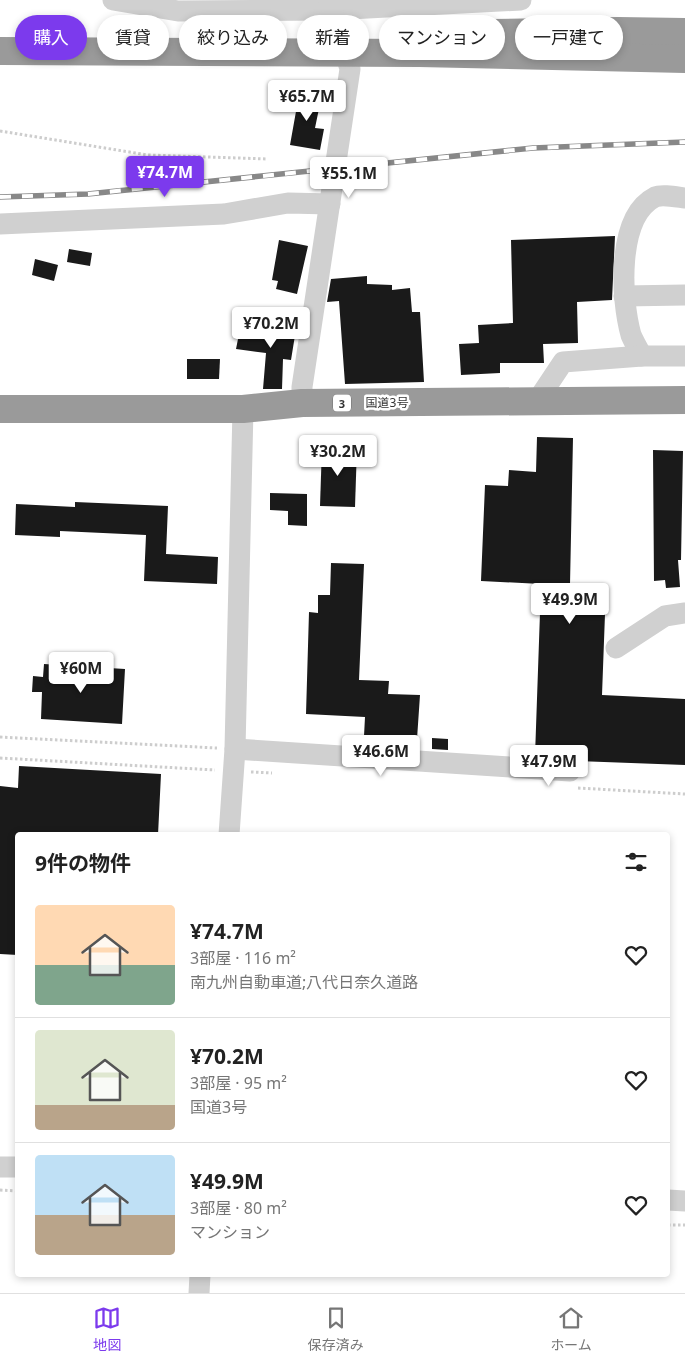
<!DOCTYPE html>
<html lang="ja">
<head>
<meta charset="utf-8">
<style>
  body { margin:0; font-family:"Noto Sans","Noto Sans JP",sans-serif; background:#f2f2f2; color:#222; height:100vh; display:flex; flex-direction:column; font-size:19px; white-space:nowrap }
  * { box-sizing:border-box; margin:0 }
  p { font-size:16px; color:#767676 }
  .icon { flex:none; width:28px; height:28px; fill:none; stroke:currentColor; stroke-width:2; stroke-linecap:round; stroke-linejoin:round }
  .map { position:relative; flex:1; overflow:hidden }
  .details { position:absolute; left:15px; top:832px; width:655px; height:445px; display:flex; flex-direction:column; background:#fff; border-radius:5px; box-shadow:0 2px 8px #0003 }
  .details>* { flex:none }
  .banner { position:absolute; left:15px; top:15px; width:655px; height:45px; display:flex; gap:10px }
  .price { position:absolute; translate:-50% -42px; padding:0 11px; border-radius:5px; background:#fff; color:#222; font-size:16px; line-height:32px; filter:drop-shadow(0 1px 2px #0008) }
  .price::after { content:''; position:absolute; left:50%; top:30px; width:15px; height:11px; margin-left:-8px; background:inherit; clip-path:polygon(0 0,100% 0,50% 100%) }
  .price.active { background:#7c3aed; color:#fff }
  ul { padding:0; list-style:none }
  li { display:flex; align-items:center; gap:15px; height:125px; padding:0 20px }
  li+li { border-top:1px solid #e0e0e0 }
  li span { display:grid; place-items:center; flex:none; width:140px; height:100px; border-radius:5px; color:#555 }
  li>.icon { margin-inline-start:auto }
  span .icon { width:60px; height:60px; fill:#fffc; stroke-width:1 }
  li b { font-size:21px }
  h2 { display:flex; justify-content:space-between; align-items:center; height:60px; padding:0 20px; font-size:21px }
  .pill { padding:0 18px; border-radius:22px; background:#fff; box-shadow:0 2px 8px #0003; font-size:18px; line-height:45px }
  .pill.active { background:#7c3aed; color:#fff }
  .dock { display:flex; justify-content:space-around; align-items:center; height:70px; border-top:1px solid #e0e0e0; background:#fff; font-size:14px; color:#767676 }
  .dock a { display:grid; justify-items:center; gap:2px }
  .dock .active { color:#7c3aed }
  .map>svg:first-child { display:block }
</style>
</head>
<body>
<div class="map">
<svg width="685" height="1293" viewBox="0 0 685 1293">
  <rect width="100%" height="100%" fill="#fff"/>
  <g fill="#1a1a1a">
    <polygon points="300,89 322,94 315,128 324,129 320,150 290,145"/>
    <polygon points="615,236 612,300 577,302 578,343 543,344 544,363 500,363 500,373 461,375 459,344 479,343 478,325 513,323 511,240"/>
    <polygon points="279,240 308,246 297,294 276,289 278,281 272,280"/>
    <polygon points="69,249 92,253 90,266 67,262"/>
    <polygon points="35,259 58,265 54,281 32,275"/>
    <polygon points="367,276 367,284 392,285 392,290 410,288 412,312 420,312 424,382 345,384 339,301 327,302 331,279"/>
    <polygon points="271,321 297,323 291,360 283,359 282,389 263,389 266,353 236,349 240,329 269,333"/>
    <polygon points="187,359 220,359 219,379 187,379"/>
    <polygon points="537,437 573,438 570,585 606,587 602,695 685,699 685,765 577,761 535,756 541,584 481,581 485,485 508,486 509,470 536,472"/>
    <polygon points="322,446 357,447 355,507 320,506"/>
    <polygon points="653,450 683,451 681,560 678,560 680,587 666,588 665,580 654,581"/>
    <polygon points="270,493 307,494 307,526 288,525 288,511 270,510"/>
    <polygon points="75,502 168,506 166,554 218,557 217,584 144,581 146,535 60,531 60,537 15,535 16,504 75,507"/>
    <polygon points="331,563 364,564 359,680 389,681 388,694 420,695 417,739 364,736 365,717 306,714 309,612 318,613 318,595 330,595"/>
    <polygon points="44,664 125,669 122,724 41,719 42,692 32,692 33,676 43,677"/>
    <polygon points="432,738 448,739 448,750 432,749"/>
    <polygon points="19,766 161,774 158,835 18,835 18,955 0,954 0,786 18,788"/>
  </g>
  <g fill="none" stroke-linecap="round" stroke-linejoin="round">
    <g stroke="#cdcdcd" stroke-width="3" stroke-dasharray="2.5 2.5" stroke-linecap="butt">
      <polyline points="0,131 148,155 267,159"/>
      <polyline points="0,737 217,748"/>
      <polyline points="0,758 215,770"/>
      <polyline points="251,772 272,773"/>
      <polyline points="578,788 685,794"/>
      <polyline points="0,1190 18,1191"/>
      <polyline points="668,1225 685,1225"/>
    </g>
    <g stroke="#d0d0d0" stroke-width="21">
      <polyline points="113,0 178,11 330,10 521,0"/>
      <polyline points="0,224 224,214 288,203 330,204"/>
      <polyline points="624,296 685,295"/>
      <path d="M642,356C638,349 634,342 631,335C621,299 616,217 655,197C662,194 677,197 685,198"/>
      <polyline points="537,401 563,362 642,356 685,356"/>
      <polyline points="302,403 302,387 350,69 329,0"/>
      <polyline points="616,648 665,616 685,613"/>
      <polyline points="235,749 570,771"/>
      <polyline points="229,835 235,749 243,409"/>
      <polyline points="0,1167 18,1167"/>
      <polyline points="668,1200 685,1201"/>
      <polyline points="199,1293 200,1275"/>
    </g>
    <g stroke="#9a9a9a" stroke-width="28">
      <polyline points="420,34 618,31 685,32"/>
      <polyline points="420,53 685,59"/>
      <polyline points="0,409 243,409 302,403 685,400"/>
    </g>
    <g stroke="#888" stroke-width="5.5">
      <polyline id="rail" points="0,197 88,194 533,148 685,142"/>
    </g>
    <use href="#rail" stroke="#fff" stroke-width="4" stroke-dasharray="11" stroke-linecap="butt"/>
    <polyline stroke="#9a9a9a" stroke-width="28" points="0,51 420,53"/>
  </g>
  <g text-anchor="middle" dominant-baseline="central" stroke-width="5" stroke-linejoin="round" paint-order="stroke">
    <rect fill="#fff" stroke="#707070" stroke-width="1" x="333" y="394.5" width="18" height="17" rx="4"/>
    <g font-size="11" font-weight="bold" fill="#333">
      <text x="342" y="403">3</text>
    </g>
    <g font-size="12" fill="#333" stroke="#fff">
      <text x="387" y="402">国道3号</text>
    </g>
  </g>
</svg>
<b class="price" style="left:307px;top:122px">¥65.7M</b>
<b class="price active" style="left:165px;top:198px">¥74.7M</b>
<b class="price" style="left:349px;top:199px">¥55.1M</b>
<b class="price" style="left:271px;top:349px">¥70.2M</b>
<b class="price" style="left:338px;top:477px">¥30.2M</b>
<b class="price" style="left:570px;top:625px">¥49.9M</b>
<b class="price" style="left:81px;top:694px">¥60M</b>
<b class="price" style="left:381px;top:777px">¥46.6M</b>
<b class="price" style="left:549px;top:787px">¥47.9M</b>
<div class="banner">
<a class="pill active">購入</a>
<a class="pill">賃貸</a>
<a class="pill">絞り込み</a>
<a class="pill">新着</a>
<a class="pill">マンション</a>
<a class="pill">一戸建て</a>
</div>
<section class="details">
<h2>9件の物件<svg class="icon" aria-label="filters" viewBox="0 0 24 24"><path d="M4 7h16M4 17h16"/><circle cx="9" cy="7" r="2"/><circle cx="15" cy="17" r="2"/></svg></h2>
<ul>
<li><span style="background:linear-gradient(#ffd9b3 60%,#7fa58c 0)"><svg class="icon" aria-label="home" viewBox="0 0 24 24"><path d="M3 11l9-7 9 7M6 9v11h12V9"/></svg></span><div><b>¥74.7M</b><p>3部屋 · 116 m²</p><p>南九州自動車道;八代日奈久道路</p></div><svg class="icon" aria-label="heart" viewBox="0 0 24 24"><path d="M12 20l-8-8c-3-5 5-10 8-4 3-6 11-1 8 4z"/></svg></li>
<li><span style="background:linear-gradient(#dfe7d0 75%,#b9a48a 0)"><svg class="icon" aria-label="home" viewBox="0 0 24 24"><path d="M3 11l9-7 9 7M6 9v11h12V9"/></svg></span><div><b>¥70.2M</b><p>3部屋 · 95 m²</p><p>国道3号</p></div><svg class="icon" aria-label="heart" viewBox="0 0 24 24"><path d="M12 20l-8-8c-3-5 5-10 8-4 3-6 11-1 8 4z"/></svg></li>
<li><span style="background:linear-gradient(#bfe0f5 60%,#b9a48a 0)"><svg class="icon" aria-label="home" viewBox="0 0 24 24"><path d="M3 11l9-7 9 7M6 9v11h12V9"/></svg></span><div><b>¥49.9M</b><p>3部屋 · 80 m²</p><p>マンション</p></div><svg class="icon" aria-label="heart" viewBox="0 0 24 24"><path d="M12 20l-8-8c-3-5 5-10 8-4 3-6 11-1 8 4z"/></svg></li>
</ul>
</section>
</div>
<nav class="dock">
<a class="active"><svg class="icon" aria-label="map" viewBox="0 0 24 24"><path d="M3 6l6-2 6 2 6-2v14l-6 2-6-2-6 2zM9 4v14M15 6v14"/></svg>地図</a>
<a><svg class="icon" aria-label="saved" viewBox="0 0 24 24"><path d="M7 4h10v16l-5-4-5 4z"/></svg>保存済み</a>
<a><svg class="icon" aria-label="home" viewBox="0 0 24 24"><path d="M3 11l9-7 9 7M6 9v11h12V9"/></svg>ホーム</a>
</nav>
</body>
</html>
